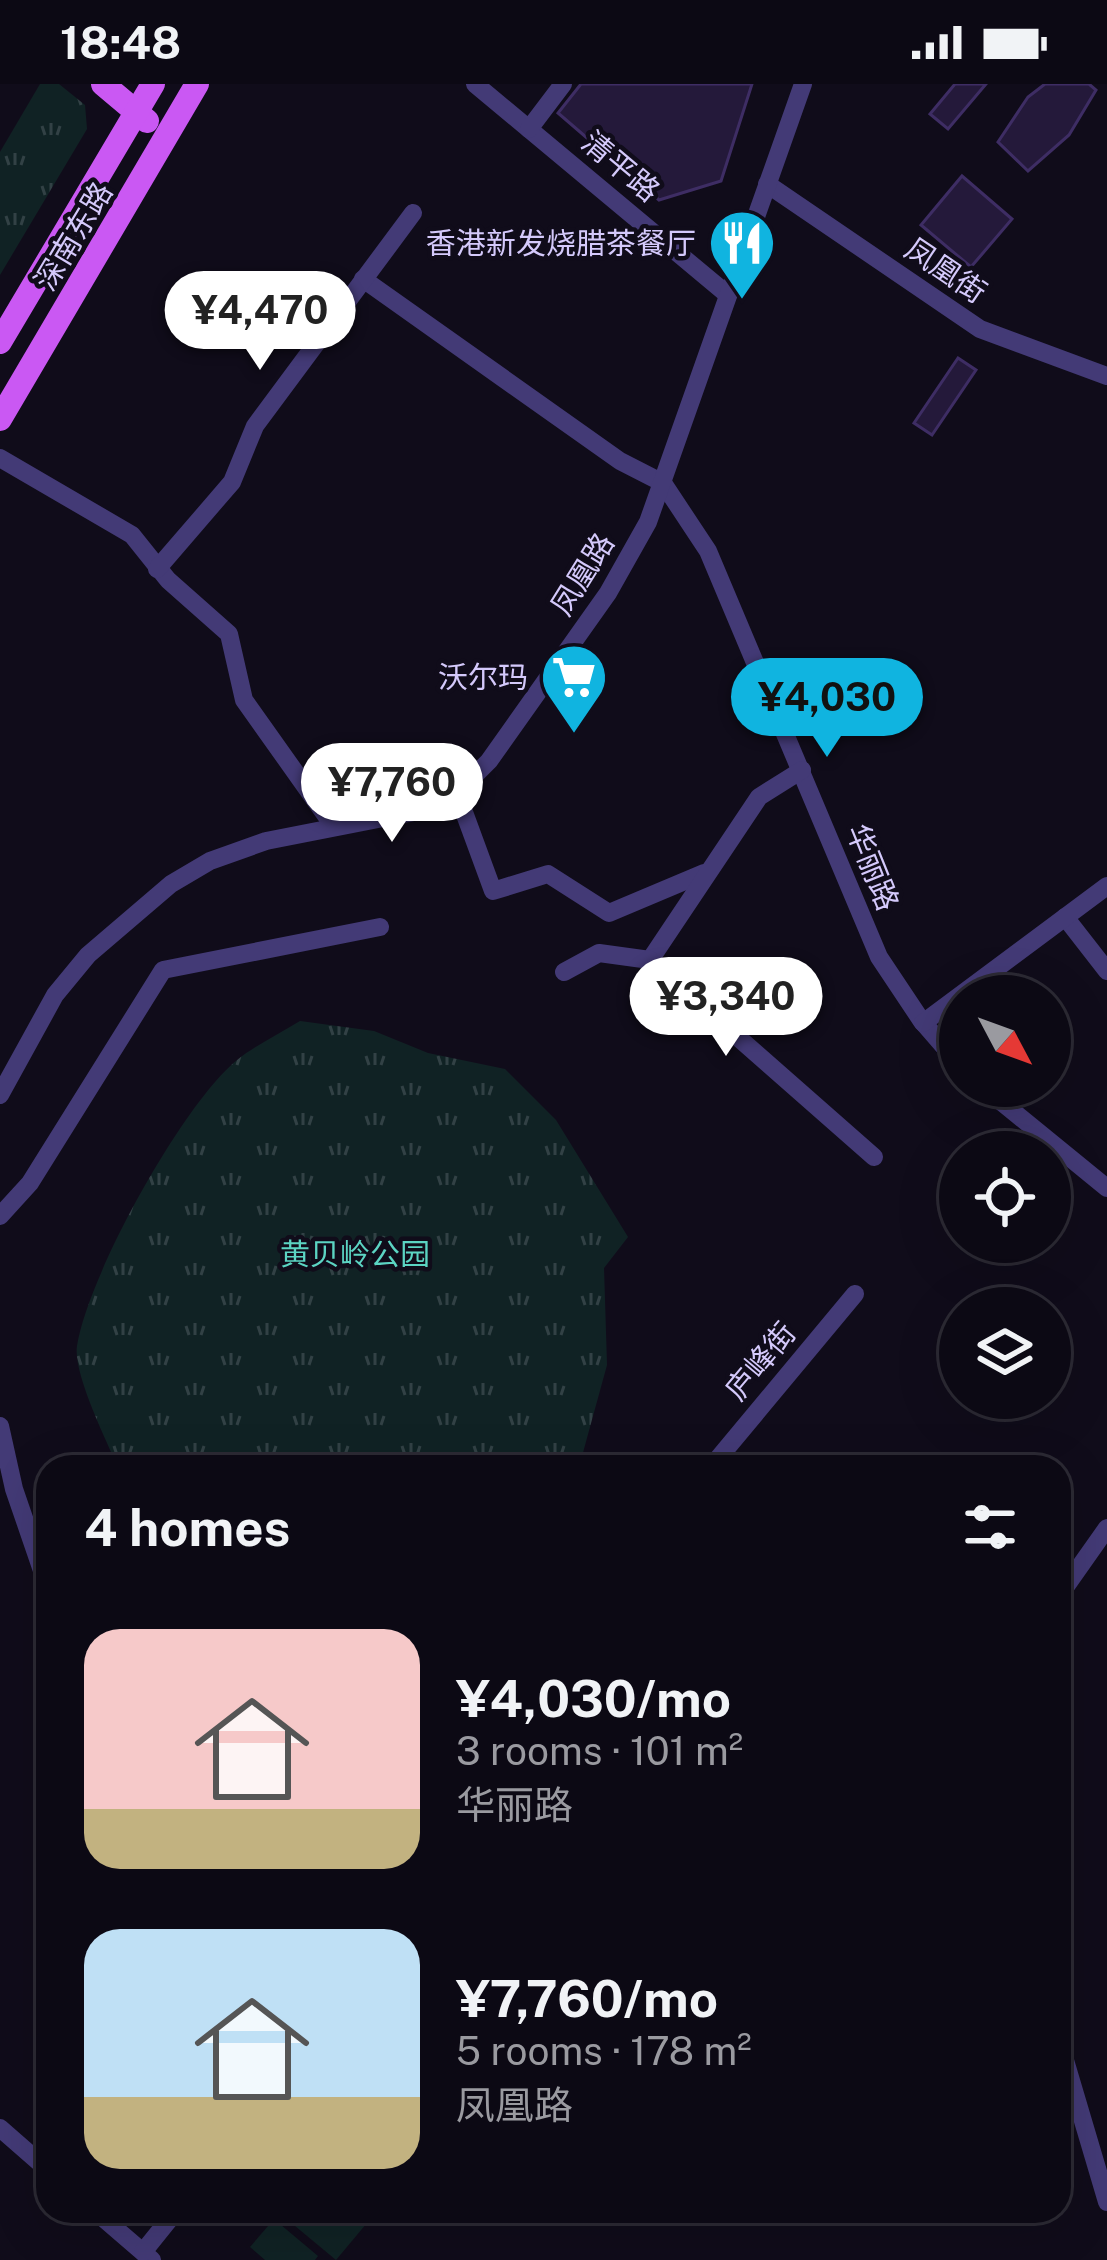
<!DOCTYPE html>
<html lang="en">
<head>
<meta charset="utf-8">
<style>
  body { margin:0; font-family:"Public Sans","Noto Sans SC",sans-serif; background:#1a1722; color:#f1f3f6; height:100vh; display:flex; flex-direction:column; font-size:45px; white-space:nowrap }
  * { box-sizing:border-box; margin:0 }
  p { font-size:39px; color:#9a9aa0 }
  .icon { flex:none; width:66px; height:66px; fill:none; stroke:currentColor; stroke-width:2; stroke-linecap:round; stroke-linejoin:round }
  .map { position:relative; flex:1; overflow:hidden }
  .side { position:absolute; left:36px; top:1371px; width:1035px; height:768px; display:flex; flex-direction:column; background:#0c0914; border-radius:36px; box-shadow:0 12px 48px #0002,0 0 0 3px #2c2a34 }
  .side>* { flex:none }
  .needle { width:78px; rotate:131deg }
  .controls { position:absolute; left:939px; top:891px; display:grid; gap:24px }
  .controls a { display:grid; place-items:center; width:132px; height:132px; border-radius:50%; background:#0c0914; box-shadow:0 12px 48px #0002,0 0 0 3px #2c2a34; font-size:60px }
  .price { position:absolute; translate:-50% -102px; padding:0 27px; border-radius:42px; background:#fff; color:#222; font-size:39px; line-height:78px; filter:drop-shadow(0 3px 6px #0008) }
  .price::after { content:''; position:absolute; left:50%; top:72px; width:36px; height:27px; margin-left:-18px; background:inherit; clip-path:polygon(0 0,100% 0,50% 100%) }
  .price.active { background:#10b4e0; color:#111 }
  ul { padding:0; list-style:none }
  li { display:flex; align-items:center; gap:36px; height:300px; padding:0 48px }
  li span { display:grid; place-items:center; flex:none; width:336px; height:240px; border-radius:36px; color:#555 }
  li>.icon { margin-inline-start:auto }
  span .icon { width:144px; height:144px; fill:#fffc; stroke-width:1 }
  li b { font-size:51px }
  h2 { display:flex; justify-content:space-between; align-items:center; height:144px; padding:0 48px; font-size:51px }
  .status { display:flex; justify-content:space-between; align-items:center; height:84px; padding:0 60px; background:#0c0914; direction:ltr }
  .status svg { height:33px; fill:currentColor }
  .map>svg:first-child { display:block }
</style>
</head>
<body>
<div class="status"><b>18:48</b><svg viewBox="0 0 49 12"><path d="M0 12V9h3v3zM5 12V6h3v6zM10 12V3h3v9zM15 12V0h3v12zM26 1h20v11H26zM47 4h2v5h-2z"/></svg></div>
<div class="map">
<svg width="1107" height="2176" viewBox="0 0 1107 2176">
  <defs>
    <pattern id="grass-tufts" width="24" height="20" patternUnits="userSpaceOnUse" patternTransform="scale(3)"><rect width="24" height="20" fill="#102224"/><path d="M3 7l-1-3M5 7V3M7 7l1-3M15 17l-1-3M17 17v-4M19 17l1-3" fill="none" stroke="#324145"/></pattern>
  </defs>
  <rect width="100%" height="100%" fill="#100c1a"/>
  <g fill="url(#grass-tufts)">
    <polygon points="40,0 59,0 85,21 87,45 0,191 0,68"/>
    <path d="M300,937L374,947L428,969L505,985L556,1036L628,1153L604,1184L607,1281L579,1383H118C106,1356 73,1289 77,1262C88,1192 182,1021 237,976C256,961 279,950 300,937Z"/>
  </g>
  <g fill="#102224">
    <polygon points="277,2127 377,2127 336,2176"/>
    <polygon points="274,2135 318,2172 315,2176 265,2176 250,2163"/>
  </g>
  <g fill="#24193a" stroke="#3e2d64" stroke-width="3">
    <polygon points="581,0 752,0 721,97 659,116 558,29"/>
    <polygon points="955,0 986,0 948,45 930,30"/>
    <polygon points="1045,0 1089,0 1096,6 1069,51 1028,87 998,58 1028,13"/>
    <polygon points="962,92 1012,135 971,183 921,141"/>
    <polygon points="958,274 976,286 932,351 914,339"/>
  </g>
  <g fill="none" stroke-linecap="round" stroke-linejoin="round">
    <g stroke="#433a76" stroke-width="18">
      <polyline points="475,0 728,211"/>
      <polyline points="529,45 563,0"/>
      <polyline points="767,100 980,245 1107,292"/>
      <polyline points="363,195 620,377 663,399 708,467 879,873 921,936 960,981"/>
      <polyline points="0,374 132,451 168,496 229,550 244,616 332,740"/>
      <polyline points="157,485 232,398 255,342 413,129"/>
      <polyline points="457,709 493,807 548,790 609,829 704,789"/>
      <polyline points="1065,833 1107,887"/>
      <polyline points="650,876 759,713 802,686"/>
      <polyline points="564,888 599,869 650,876 874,1073"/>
      <polyline points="923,939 1107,802"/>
      <polyline points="982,1002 1107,1104"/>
      <polyline points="0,1011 55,911 88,871 171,800 210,777 266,757 424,726 457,709 489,677 608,509 648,438 803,0"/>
      <polyline points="0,1132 30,1099 163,886 380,843"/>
      <polyline points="0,1342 14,1405 48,1504"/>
      <polyline points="711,1383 855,1210"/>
      <polyline points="1059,1512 1107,1444"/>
      <polyline points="1059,1956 1107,2118"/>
      <polyline points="0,2044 48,2086"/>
      <polyline points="95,2127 152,2176"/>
      <polyline points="143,2168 176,2127"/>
    </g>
    <g stroke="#ca58f3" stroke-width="24">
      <polyline points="103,0 147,37"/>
      <polyline points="0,258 153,0"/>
      <polyline points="0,335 197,0"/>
    </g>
  </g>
  <defs>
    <g id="restaurant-pin" transform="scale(3.45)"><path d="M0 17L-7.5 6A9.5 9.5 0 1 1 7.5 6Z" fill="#10b4e0" stroke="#100c1a"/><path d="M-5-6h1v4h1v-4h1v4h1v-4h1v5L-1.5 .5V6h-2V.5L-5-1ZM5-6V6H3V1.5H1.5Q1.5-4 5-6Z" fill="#fff"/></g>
    <g id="supermarket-pin" transform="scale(3.45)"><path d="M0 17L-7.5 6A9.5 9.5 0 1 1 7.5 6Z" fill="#10b4e0" stroke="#100c1a"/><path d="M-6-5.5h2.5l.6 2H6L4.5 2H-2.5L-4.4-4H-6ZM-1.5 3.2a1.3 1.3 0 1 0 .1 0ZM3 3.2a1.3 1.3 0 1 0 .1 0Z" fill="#fff"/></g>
  </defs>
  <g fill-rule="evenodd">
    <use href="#restaurant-pin" x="742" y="159"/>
    <use href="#supermarket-pin" x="574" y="593"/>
  </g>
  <g text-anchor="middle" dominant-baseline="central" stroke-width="9" stroke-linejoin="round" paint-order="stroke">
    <g font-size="30" fill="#d4c9fb" stroke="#100c1a">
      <text transform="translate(621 82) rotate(40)">清平路</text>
      <text transform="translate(73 152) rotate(-59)">深南东路</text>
      <text transform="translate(946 186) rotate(34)">凤凰街</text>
      <text transform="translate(582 490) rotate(-58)">凤凰路</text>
      <text transform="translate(873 783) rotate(68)">华丽路</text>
      <text transform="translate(760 1277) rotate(-50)">庐峰街</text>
    </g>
    <g font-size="30" fill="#d4c9fb" stroke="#100c1a" text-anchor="end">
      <text x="696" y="159">香港新发烧腊茶餐厅</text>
      <text x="528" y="593">沃尔玛</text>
    </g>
    <g font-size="30" fill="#5cd4c3" stroke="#100c1a">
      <text x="355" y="1170">黄贝岭公园</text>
    </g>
  </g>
</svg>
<div class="controls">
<a><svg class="needle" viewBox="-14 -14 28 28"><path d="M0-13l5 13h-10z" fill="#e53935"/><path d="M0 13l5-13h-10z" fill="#9a9aa0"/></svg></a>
<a><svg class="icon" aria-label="locate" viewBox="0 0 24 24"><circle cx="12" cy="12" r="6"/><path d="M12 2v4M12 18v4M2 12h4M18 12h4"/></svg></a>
<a><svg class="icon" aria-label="layers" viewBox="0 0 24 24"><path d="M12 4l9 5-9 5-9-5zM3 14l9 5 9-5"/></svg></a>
</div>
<b class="price" style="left:260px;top:289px">¥4,470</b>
<b class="price active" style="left:827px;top:676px">¥4,030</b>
<b class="price" style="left:392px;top:761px">¥7,760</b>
<b class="price" style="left:726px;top:975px">¥3,340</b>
<section class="side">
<h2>4 homes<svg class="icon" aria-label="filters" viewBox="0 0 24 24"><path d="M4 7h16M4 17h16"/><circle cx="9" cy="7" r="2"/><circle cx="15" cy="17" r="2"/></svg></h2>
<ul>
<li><span style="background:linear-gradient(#f6c9c9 75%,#c2b280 0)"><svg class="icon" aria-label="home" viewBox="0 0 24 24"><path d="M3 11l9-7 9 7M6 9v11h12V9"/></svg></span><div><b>¥4,030/mo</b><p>3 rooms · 101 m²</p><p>华丽路</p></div></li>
<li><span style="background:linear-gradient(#bfe0f5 70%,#c2b280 0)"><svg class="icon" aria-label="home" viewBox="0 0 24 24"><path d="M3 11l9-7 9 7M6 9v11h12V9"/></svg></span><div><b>¥7,760/mo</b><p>5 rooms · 178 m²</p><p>凤凰路</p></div></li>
</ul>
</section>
</div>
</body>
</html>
